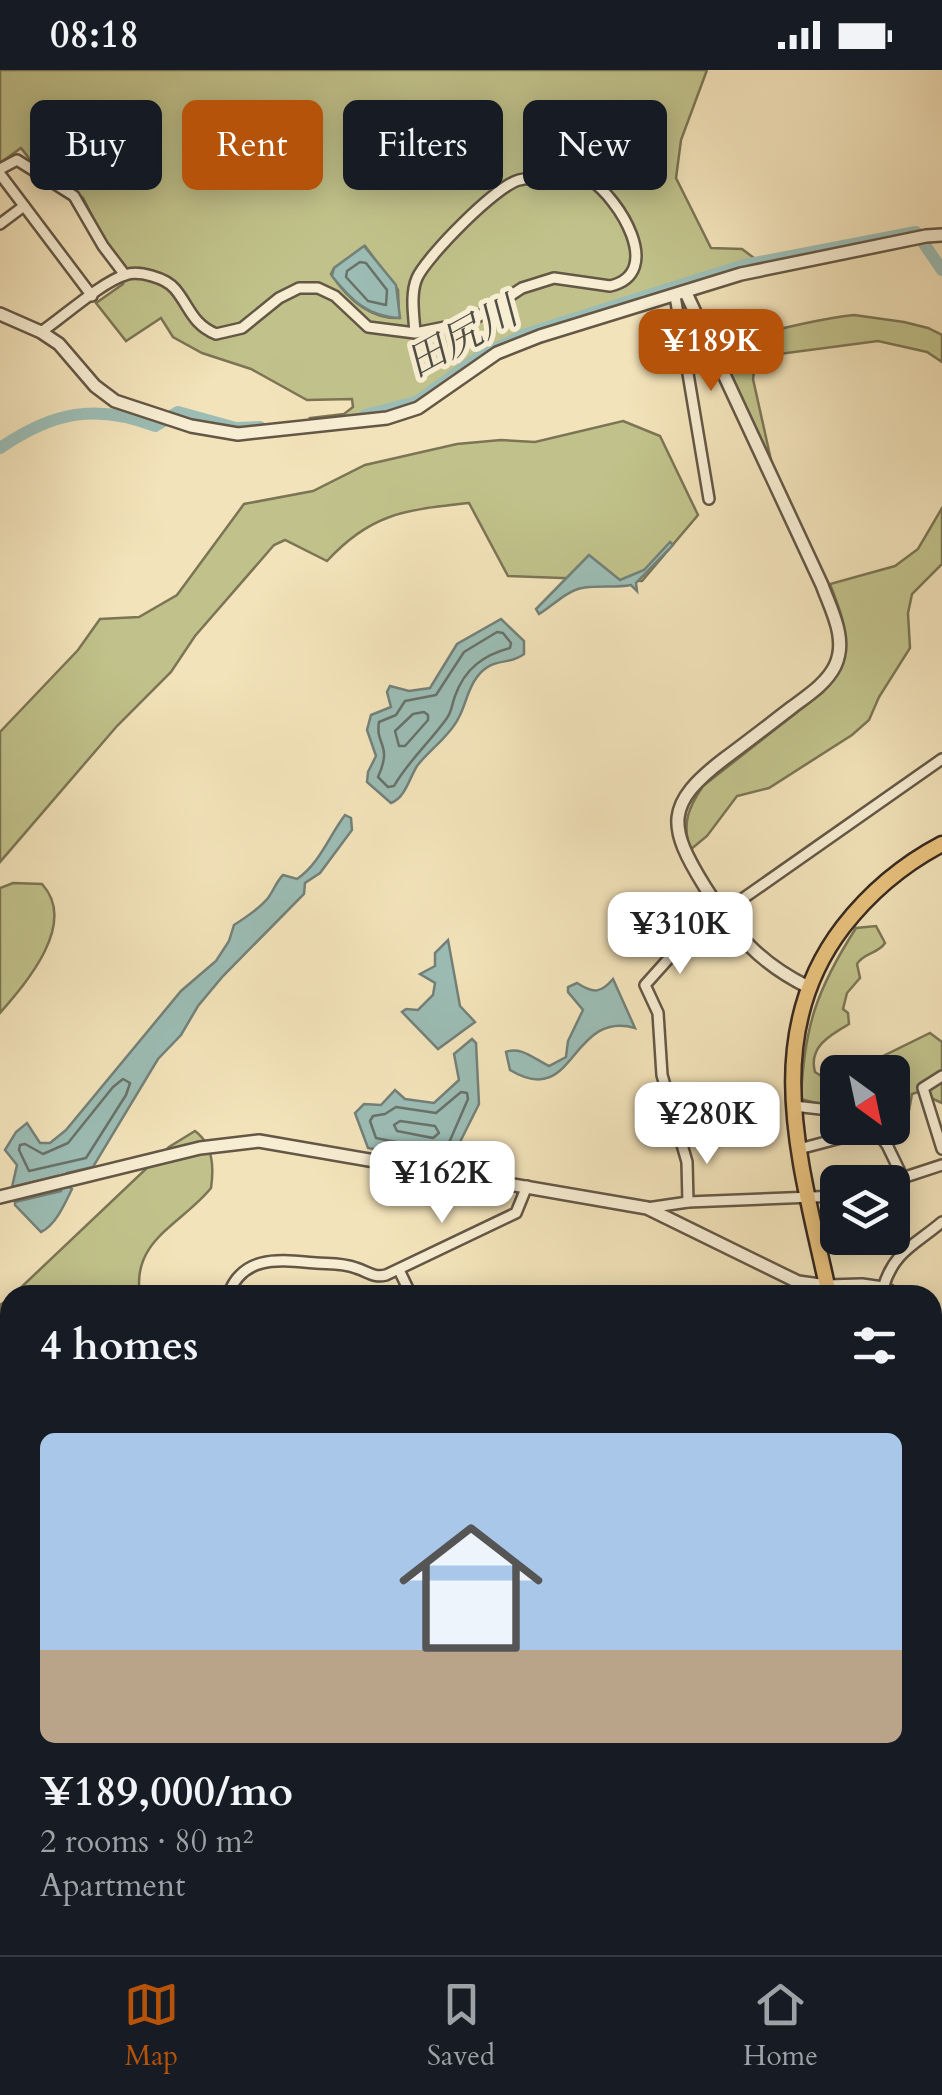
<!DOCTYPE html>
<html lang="en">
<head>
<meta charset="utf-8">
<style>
  body { margin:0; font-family:Cardo,"Noto Serif JP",serif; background:#20242c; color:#f1f3f6; height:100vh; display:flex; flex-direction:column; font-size:38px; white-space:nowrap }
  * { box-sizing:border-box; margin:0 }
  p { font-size:32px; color:#9ea1a6 }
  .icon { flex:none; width:55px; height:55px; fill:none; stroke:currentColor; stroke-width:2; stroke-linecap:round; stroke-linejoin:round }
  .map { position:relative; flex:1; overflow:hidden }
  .sheet { position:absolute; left:0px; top:1215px; width:942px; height:670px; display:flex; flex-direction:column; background:#171b24; border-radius:30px 30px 0 0; box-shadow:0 5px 25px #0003 }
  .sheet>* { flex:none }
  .hud { position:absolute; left:30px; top:30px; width:882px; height:90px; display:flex; gap:20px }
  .needle { width:65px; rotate:147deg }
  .buttons { position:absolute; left:820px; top:985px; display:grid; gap:20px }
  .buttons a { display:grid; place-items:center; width:90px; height:90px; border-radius:15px; background:#171b24; box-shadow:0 5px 25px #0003; font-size:50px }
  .price { position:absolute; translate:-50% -85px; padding:0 22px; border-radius:20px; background:#fff; color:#222; font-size:32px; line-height:65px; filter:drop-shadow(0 2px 5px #0008) }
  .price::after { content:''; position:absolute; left:50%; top:60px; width:30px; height:22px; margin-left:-15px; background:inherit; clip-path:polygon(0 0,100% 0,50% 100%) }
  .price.on { background:#b45309; color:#fff }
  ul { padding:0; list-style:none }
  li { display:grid; align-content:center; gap:20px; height:530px; padding:0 40px }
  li+li { border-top:2px solid #363941 }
  li span { display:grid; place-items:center; height:310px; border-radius:15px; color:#555 }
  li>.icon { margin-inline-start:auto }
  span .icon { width:180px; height:180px; fill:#fffc; stroke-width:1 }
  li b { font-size:42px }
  h2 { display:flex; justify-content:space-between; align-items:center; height:120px; padding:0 40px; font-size:42px }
  .chip { padding:0 35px; border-radius:15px; background:#171b24; box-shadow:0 5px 25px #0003; font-size:35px; line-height:90px }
  .chip.on { background:#b45309; color:#fff }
  .status { display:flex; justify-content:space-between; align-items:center; height:70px; padding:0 50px; background:#171b24; direction:ltr }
  .status svg { height:28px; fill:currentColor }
  .tabs { display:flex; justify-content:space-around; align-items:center; height:140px; border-top:2px solid #363941; background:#171b24; font-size:28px; color:#9ea1a6 }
  .tabs a { display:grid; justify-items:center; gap:5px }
  .tabs .on { color:#b45309 }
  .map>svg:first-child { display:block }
</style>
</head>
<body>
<div class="status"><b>08:18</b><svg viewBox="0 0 49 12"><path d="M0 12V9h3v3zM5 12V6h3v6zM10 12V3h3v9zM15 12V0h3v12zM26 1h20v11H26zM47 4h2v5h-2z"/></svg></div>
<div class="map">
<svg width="942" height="1885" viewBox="0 0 942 1885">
  <rect width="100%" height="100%" fill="#f3e3ba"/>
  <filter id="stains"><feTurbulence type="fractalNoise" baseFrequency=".002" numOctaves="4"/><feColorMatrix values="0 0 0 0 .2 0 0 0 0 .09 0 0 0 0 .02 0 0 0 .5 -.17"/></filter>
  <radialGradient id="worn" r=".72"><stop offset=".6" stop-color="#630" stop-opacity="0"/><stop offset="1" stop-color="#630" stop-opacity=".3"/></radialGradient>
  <g fill="#c1c28b" stroke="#7b7555" stroke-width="2.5" fill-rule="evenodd">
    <path d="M0,0H707L681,70L676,108L711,178L742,179L762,194L536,263L432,326L395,342L312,355L310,348L344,344L353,337L352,329L307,330L251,299L202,283L173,267L161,248L126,271L96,233L123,214L125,196L107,175L83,128L39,101L21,78L0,93ZM365,176L398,220L399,248C370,249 347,228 331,204L334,198Z"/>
    <path d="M854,245L904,252L928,258L942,265V292L927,282L878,271L756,287L753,309L771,390L729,300C739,290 744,276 753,269C768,259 834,247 854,245Z"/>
    <path d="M623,351L660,366L698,445L642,511L508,506L469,433C407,440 372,442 327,491L285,470L274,475L195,566L171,602L117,656L0,792V662L78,580L100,549L139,547L177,525L244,434L313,421L365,395L457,374L501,370L535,372Z"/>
    <path d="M942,438V494L912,524L908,543L910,578L879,627L869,650L852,665L769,718L737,726L707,766L690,780C682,753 688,738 703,716L823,622C856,583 847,558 830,514L895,496L918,479Z"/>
    <path d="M13,813L42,814C78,853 27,912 0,943V818Z"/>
    <path d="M876,856L885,873C878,884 863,883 857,894L860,908L847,923L843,939L848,943L849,954C830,965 808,977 815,1002L837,1016V1039L801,1029C804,956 817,919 856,858Z"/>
    <polygon points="930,963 942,972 942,1033 918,1022 912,1024 908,1046 900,1052 893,1048 892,1002 872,1002 867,994"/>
    <path d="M195,1061C213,1074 214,1098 211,1118C182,1154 131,1170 140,1225H13L169,1077Z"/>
    <polygon points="10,1228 10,1382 0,1372 0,1235"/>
    <polygon points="933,1755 942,1756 942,1885 562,1885 564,1875 932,1875"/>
  </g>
  <g fill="#9cbdb5" stroke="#738179" stroke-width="2.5">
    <path d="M364,176L396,215L400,248C368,247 351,230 332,206L334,198Z"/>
    <path d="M670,472L673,475L636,513L637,521L631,515C615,518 599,515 582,518C568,520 551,537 539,544L536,539L589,485L620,510L644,500Z"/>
    <path d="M501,549L524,571V584C509,596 493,586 477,607C467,620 466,635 458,649C449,667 429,680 417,696C409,709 405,728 391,733L367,712L368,702L376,686L367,660L371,645L391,637L387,622L390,616L409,621L430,618L457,574Z"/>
    <path d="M345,745L351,748L352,760L320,803L305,813L304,824L223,906L198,936L181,965L158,989L93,1097L67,1103L68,1116L72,1119C65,1133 56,1155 41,1162L15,1135V1132L61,1121L57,1106L12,1117L17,1095L5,1080L16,1062L27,1053L40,1073H50L66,1060L181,921L216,891L229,871L234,855C245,848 260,838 268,828C274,820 276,812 283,805L297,809C320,793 329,766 345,745Z"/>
    <polygon points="448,870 460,936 475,952 438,979 402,942 406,939 418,940 433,925 435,913 420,904 435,896 435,883"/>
    <path d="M613,909L635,958C569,940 576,1040 510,1000L506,982C521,976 534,989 549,996L566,987L568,971L583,940L568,922V917L577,913C594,924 601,923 613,909Z"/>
    <polygon points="472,969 476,973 479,1034 457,1078 460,1087 472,1099 368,1078 355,1043 364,1034 381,1035 395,1020 405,1029 434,1033 459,1010 454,984"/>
  </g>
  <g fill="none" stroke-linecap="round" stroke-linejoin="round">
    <g stroke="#68726a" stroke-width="2.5">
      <polygon points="360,192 366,193 387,220 386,235 368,231 346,207 347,201"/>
      <path d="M497,562L503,563L511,573L510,578C484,585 465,598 455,626C452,634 452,641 447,648C430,672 409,690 394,716L388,717L378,707C393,674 375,676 379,652L396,645L405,631L436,625L464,582Z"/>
      <polygon points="424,642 428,645 428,650 405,676 399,676 395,661 413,644"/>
      <polygon points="123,1009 130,1013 126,1025 86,1088 29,1101 19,1080 20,1075 25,1074 43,1084 68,1073 113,1017"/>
      <polygon points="461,1022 467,1023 468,1029 445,1082 376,1068 370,1051 373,1046 385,1044 396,1037 436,1043"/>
      <polygon points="400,1051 435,1056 439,1063 433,1068 397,1061 394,1055"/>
    </g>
    <g stroke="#9cbdb5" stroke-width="12">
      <polyline points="365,345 416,332 480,286 526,264 744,195 916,162 942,200"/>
      <path d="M0,378C53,342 95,333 155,356L178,342L236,358L260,357"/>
    </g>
    <g stroke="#645746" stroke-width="14">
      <g id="minor">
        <polyline points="0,99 17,90 74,126 103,176 125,205"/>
        <polyline points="0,104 92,226"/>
        <polyline points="0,154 24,136"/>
        <polyline points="675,226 709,429"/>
        <path d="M41,262C63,247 102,212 125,205C139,200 166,208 175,219C190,237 192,254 216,264L242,258L279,228L299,218H318L335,226L368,257L415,263L470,252L522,218L554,208L610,216C666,203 618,127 590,110C569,108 540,105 519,110C496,116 427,186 417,208C410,224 414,246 415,263"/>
        <polyline points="942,1006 923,1018 942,1079"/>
        <polyline points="794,1036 838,1041"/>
        <polyline points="874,1058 887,1075 903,1108"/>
        <polyline points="799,1079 875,1059"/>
        <polyline points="890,1112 942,1095"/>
        <polyline points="688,1132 687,1092 662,1005 658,943 645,915 688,867 942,689"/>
        <polyline points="647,1138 688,1132 838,1126"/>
        <polyline points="399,1200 411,1225"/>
        <path d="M883,1218C894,1181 915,1175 942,1152"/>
        <path d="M228,1225C243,1184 280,1190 316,1193C330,1194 343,1193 356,1198C369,1202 373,1208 386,1205L516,1143L527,1116"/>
        <polyline points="0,1452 10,1459"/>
        <polyline points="932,1497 942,1489"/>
        <polyline points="510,1875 519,1885"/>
        <polyline points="558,1885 560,1875"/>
      </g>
    </g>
    <g stroke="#645746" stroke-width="16">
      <g id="tertiary">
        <path d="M686,223L822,515C831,540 848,569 835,596C826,614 807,626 791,638C769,655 747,672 724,689C665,734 667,756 705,817C735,864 758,892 808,917"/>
        <polyline points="0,244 41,262 59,274 95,316 115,331 191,356 238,364 387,348 418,338 497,283 540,266 741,204 926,166 942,165"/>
        <polyline points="0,1127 200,1078 259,1071 647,1138 798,1212 827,1216 862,1215 883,1218 897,1225"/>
        <polyline points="932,1262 942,1274"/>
        <polyline points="0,1569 10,1573"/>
        <polyline points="401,1875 410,1885"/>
      </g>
    </g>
    <g stroke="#35281f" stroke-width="19">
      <g id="primary">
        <path d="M829,1225C803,1100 757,969 843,857C871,821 902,795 942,774"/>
        <polyline points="467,1885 478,1875"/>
      </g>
    </g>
    <use href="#minor" stroke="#f7edd2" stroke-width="9"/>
    <use href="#tertiary" stroke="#f7edd2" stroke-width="11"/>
    <use href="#primary" stroke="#eac27d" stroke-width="14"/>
  </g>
  <g text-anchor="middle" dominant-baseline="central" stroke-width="10" stroke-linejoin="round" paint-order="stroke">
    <g font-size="40" font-style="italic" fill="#4f4d44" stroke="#f7edd2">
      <text transform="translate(462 268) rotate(-29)">田尻川</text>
    </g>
  </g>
  <rect width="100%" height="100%" filter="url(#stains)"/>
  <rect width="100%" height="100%" fill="url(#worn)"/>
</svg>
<div class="buttons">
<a><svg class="needle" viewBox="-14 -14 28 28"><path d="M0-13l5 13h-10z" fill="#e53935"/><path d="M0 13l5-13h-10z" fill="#9ea1a6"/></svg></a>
<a><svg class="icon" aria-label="layers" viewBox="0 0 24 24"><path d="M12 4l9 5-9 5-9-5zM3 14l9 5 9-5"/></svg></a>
</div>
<b class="price on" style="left:711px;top:324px">¥189K</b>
<b class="price" style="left:680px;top:907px">¥310K</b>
<b class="price" style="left:707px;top:1097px">¥280K</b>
<b class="price" style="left:442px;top:1156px">¥162K</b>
<div class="hud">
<a class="chip">Buy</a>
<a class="chip on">Rent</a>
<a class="chip">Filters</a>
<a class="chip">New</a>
</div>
<section class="sheet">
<h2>4 homes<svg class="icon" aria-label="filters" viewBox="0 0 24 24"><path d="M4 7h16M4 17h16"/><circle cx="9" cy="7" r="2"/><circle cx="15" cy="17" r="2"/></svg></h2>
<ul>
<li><span style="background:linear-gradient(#a9c7e8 70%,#b9a48a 0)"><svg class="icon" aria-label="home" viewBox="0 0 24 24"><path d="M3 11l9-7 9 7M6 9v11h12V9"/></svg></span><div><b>¥189,000/mo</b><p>2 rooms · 80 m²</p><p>Apartment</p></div></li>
</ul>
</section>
</div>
<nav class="tabs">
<a class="on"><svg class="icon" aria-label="map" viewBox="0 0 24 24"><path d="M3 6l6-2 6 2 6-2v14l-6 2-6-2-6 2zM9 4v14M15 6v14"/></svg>Map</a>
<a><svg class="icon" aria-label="saved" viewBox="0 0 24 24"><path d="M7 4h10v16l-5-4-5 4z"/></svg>Saved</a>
<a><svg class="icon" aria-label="home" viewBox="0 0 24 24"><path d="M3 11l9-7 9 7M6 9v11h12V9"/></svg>Home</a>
</nav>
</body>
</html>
